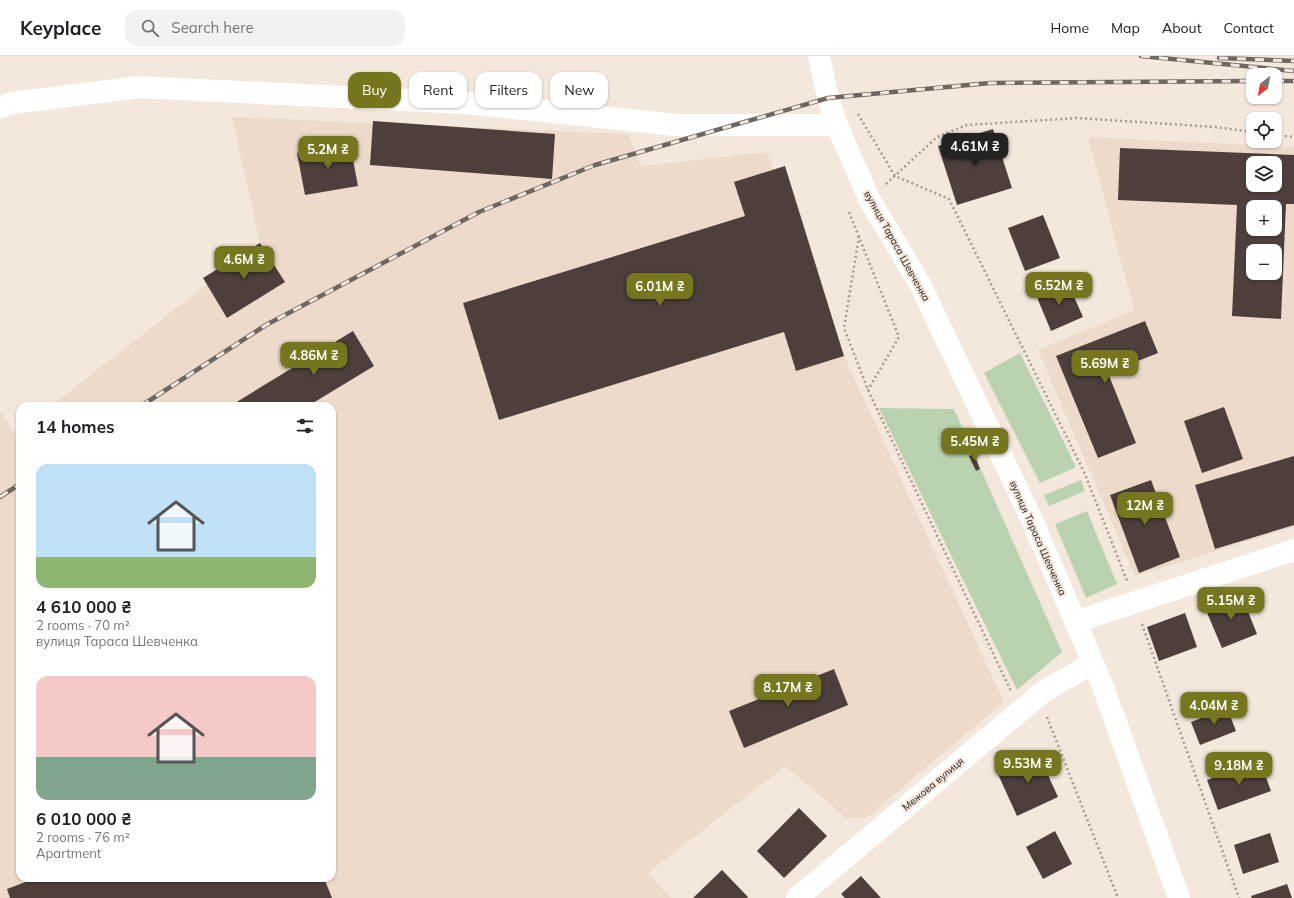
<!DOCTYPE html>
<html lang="en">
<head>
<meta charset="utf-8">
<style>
  body { margin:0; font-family:Mulish,sans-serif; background:#f2f2f2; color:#202124; height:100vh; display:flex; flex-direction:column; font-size:15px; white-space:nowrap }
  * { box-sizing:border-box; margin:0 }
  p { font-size:13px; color:#757577 }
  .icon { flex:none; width:22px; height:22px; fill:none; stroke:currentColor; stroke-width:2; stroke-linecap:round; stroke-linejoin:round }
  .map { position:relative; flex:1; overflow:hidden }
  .details { position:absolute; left:16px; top:346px; width:320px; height:480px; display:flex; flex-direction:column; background:#fff; border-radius:12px; box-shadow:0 1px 3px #0004 }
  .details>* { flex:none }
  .hud { position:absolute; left:348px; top:16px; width:380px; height:36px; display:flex; gap:8px }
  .needle { width:26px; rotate:212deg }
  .fabs { position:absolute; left:1246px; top:12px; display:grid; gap:8px }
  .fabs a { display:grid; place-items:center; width:36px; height:36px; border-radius:8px; background:#fff; box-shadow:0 1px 3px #0004; font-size:20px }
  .price { position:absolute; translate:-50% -34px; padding:0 9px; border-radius:8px; background:#75761d; color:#fff; font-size:13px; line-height:26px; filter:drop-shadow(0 1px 2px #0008) }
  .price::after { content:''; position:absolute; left:50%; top:24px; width:12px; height:9px; margin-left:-6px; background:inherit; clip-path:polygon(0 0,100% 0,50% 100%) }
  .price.on { background:#222; color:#fff }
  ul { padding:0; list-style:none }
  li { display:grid; align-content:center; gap:8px; height:212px; padding:0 20px }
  li span { display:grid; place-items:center; height:124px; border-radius:12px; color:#555 }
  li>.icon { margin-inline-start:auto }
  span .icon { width:72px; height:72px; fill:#fffc; stroke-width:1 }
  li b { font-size:17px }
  h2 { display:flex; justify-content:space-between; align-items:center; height:48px; padding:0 20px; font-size:17px }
  .chip { padding:0 14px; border-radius:12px; background:#fff; box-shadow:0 1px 3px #0004; font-size:14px; line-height:36px }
  .chip.on { background:#75761d; color:#fff }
  header { display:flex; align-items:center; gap:24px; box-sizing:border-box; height:56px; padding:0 20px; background:#fff; border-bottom:1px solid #e0e0e0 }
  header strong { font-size:19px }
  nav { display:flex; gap:22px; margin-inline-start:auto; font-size:14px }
  .search { width:280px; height:36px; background:#f2f2f2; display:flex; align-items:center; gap:10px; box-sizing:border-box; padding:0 14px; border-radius:12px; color:#757577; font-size:15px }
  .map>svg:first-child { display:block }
</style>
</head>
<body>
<header>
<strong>Keyplace</strong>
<div class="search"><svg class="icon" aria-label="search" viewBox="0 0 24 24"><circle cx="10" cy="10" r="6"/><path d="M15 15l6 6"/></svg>Search here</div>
<nav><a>Home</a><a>Map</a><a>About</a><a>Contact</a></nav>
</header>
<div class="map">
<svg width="1294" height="842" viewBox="0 0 1294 842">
  <rect width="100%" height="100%" fill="#f4e7dc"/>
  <g fill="#eddaca" fill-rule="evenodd">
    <polygon points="232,61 628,78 641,110 767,96 844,300 1004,646 866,762 846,762 785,710 648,817 671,842 0,842 0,355 15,378 20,374 20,822 332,822 332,350 51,350 260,187"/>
    <path d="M1088,81L1294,91V471L1135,520L1038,294L1134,254ZM1253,107H1275V129H1253ZM1253,151H1275V173H1253ZM1253,195H1275V217H1253Z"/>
  </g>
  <g fill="#bbd2b0">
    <polygon points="1020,297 1076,411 1040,427 984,317"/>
    <polygon points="879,352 954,353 1062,596 1017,634"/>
    <polygon points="1081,424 1085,435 1049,450 1044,439"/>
    <polygon points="1087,455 1117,528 1086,542 1055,468"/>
  </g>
  <g fill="#4e3f3d" fill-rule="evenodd">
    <polygon points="373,65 555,78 552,123 370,109"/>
    <polygon points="993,73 1012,132 957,149 938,90"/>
    <polygon points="350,88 358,130 305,139 297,97"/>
    <path d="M1120,92L1294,99V148H1286L1281,263L1232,260L1237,149L1118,144ZM1253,107H1275V129H1253ZM1253,151H1275V173H1253ZM1253,195H1275V217H1253Z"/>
    <polygon points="785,110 844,300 796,315 784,276 499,364 463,247 745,160 734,126"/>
    <polygon points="1043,159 1060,202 1025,215 1008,172"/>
    <polygon points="260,187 285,226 227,262 203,222"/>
    <polygon points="1067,225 1083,261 1051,275 1036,239"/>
    <polygon points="1145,265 1158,297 1108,317 1136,387 1098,402 1056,300"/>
    <polygon points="353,275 374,310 308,350 230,350"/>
    <polygon points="1224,351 1243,403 1202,417 1184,365"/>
    <polygon points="974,398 980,413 976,415 969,400"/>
    <polygon points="1294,400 1294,469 1215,493 1195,429"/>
    <polygon points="1151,424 1180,501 1139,517 1110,439"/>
    <polygon points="1241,538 1257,578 1222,592 1205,552"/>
    <polygon points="1185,557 1197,591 1159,605 1147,571"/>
    <polygon points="834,613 848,649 744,692 729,655"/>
    <polygon points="1227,652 1236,675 1200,689 1191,666"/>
    <polygon points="1038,697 1058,741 1017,760 997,716"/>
    <polygon points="1260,705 1271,735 1218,754 1207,724"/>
    <polygon points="799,752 827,780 784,822 757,795"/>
    <polygon points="1055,775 1072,808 1043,823 1026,791"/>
    <polygon points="1270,777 1279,806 1243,818 1234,789"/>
    <polygon points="722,814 748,841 747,842 693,842"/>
    <polygon points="861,820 881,842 845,842 841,838"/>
    <polygon points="36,822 324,822 332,842 10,842 7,833"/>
    <polygon points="1287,828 1292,842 1252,842 1251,840"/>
  </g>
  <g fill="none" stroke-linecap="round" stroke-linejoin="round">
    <g stroke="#a39991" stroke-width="2.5" stroke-dasharray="2 3" stroke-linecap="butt">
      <polyline points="858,58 895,120 949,143 1085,418 1127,525"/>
      <polyline points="1275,79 1294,81"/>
      <polyline points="886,128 937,81 967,69 1077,62 1215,71 1253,76"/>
      <polyline points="849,156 899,281 868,334"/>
      <polyline points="859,180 844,272 868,334 1011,635"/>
      <polyline points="1142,568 1239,842"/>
      <polyline points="1047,661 1118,842"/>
    </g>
    <g stroke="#fff" stroke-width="22">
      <polyline points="819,0 828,42 837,69 869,143 920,228 1032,464 1102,628 1179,842"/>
      <polyline points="0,51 12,47 139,31 466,47 676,69 837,69"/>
      <polyline points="1075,566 1294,494"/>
      <polyline points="797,842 1043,636 1093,607"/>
    </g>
    <g stroke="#6e6660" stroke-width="4.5">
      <g id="rail">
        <polyline points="1141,0 1294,15"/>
        <polyline points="1219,2 1294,5"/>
        <polyline points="1275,25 1294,25"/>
        <polyline points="141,350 266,269 479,156 595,109 828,42 990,27 1253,25"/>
        <polyline points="0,441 20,428"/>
      </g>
    </g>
    <use href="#rail" stroke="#f4e7dc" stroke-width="3" stroke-dasharray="9" stroke-linecap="butt"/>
  </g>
  <g text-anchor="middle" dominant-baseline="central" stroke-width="4" stroke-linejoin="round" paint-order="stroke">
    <g font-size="10" fill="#1a1512" stroke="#f4e7dc">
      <text transform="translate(897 190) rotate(61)">вулиця Тараса Шевченка</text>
      <text transform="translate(1038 482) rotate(66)">вулиця Тараса Шевченка</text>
      <text transform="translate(933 728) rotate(-40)">Межова вулиця</text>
    </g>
  </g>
</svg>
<div class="fabs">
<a><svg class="needle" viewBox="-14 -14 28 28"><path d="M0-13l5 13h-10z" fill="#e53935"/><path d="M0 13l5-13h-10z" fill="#757577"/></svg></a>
<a><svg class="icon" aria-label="locate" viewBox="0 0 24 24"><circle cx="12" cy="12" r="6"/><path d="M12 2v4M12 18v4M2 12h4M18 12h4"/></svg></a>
<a><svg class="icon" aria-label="layers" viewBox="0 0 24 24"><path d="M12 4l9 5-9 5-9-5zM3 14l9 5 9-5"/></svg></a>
<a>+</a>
<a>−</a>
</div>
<b class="price on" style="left:975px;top:111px">4.61M ₴</b>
<b class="price" style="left:328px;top:114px">5.2M ₴</b>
<b class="price" style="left:244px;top:224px">4.6M ₴</b>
<b class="price" style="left:1059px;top:250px">6.52M ₴</b>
<b class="price" style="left:660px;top:251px">6.01M ₴</b>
<b class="price" style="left:314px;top:320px">4.86M ₴</b>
<b class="price" style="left:1105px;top:328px">5.69M ₴</b>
<b class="price" style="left:975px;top:406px">5.45M ₴</b>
<b class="price" style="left:1145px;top:470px">12M ₴</b>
<b class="price" style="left:1231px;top:565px">5.15M ₴</b>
<b class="price" style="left:788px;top:652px">8.17M ₴</b>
<b class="price" style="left:1214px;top:670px">4.04M ₴</b>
<b class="price" style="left:1028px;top:728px">9.53M ₴</b>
<b class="price" style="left:1239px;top:730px">9.18M ₴</b>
<div class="hud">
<a class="chip on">Buy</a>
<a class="chip">Rent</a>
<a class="chip">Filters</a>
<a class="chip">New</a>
</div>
<section class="details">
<h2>14 homes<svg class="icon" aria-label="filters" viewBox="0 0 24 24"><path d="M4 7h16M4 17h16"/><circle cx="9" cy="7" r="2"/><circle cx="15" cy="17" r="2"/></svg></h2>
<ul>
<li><span style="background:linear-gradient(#bfe0f5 75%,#8fb573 0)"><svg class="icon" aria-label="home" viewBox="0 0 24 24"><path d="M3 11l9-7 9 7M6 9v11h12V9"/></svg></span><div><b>4 610 000 ₴</b><p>2 rooms · 70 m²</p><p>вулиця Тараса Шевченка</p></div></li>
<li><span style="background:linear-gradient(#f6c9c9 65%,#7fa58c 0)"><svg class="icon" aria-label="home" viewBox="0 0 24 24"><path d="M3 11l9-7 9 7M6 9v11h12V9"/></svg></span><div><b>6 010 000 ₴</b><p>2 rooms · 76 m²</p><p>Apartment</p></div></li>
</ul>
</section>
</div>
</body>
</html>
